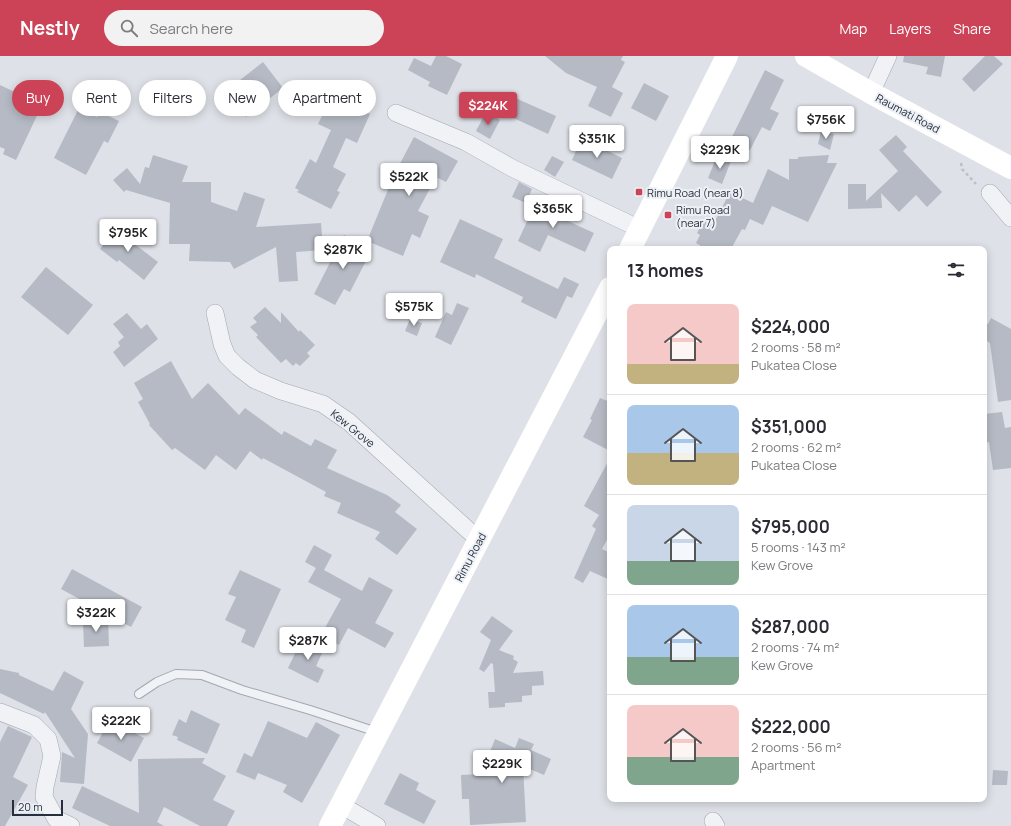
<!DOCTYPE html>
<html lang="en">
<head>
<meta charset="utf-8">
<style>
  body { margin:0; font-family:Manrope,sans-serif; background:#f2f2f3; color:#2b2b33; height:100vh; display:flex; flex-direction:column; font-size:15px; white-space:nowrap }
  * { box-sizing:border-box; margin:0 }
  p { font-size:13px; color:#7c7c81 }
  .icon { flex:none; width:22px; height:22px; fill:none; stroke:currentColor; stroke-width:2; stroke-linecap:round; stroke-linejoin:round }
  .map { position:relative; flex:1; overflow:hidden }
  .side { position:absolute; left:607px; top:190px; width:380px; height:556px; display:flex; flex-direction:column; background:#fff; border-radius:8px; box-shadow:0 2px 10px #0003 }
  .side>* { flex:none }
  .hud { position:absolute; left:12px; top:24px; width:380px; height:36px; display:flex; gap:8px }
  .scale { position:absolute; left:12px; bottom:10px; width:51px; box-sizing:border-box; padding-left:4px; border:2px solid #272f3e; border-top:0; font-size:11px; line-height:14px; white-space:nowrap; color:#272f3e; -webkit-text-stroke:3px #edf0f5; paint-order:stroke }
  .price { position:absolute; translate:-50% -34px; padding:0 9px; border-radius:4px; background:#fff; color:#222; font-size:13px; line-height:26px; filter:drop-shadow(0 1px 2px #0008) }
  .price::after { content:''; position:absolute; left:50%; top:24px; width:12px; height:9px; margin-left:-6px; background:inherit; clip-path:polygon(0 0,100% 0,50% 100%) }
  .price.current { background:#cc4357; color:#fff }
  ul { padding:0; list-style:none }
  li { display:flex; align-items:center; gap:12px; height:100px; padding:0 20px }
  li+li { border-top:1px solid #e1e1e2 }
  li span { display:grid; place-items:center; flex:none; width:112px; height:80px; border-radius:8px; color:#555 }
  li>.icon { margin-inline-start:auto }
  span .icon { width:48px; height:48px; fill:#fffc; stroke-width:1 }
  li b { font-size:17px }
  h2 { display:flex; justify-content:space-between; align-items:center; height:48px; padding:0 20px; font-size:17px }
  .pill { padding:0 14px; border-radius:18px; background:#fff; box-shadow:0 2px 10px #0003; font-size:14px; line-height:36px }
  .pill.current { background:#cc4357; color:#fff }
  header { display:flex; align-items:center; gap:24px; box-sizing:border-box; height:56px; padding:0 20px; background:#cc4357; color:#fff }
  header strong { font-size:19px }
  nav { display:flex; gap:22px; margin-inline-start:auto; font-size:14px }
  .search { width:280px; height:36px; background:#f2f2f3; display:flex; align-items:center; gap:10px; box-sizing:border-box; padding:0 14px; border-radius:22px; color:#7c7c81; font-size:15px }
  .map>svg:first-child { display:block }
</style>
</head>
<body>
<header>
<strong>Nestly</strong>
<div class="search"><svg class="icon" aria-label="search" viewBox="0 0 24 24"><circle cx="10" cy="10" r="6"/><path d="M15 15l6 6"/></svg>Search here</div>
<nav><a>Map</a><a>Layers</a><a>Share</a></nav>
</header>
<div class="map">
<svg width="1011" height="770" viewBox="0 0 1011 770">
  <rect width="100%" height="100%" fill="#dee1e7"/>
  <g fill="#b5bac4">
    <polygon points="436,0 446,0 462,8 447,39 428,30 430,26 408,14 414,2 431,10"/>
    <polygon points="545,0 623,0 621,4 625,6 612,31 623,37 611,61 588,50 597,31 566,17"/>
    <polygon points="904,0 945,0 941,21 926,18 928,11 903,6"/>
    <polygon points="985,0 994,0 1003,8 974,36 962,23"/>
    <polygon points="263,6 283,32 246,61 226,35"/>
    <polygon points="765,14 784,24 770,53 779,57 770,75 762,71 750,94 730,85"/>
    <polygon points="644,27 669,40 656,65 631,52"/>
    <polygon points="0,29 42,49 16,104 3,98 5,93 0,91"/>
    <polygon points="324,36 370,58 357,87 346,82 333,111 346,118 337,135 340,136 331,153 297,136 299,134 295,132 310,103 316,107 331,74 318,68 325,54 317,50"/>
    <polygon points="513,41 556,60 548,78 505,58"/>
    <polygon points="79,52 97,61 100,56 119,65 108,87 104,85 86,119 54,102"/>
    <polygon points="486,56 500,64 490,83 476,75"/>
    <polygon points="821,75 834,78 830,94 818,88"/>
    <polygon points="896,79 907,91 903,95 942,136 927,151 916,139 899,156 881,137 882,152 848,153 848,128 866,128 866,145 898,115 879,94"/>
    <polygon points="414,81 458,105 446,126 436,121 418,155 429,160 420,182 412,178 403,200 367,185 394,119"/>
    <polygon points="582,82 622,102 612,123 572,104"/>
    <polygon points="153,99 188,110 182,126 211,126 211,146 237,155 244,136 265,143 256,171 321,167 323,194 296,196 298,225 279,226 276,191 234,213 230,206 189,205 190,188 169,188 170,147 126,134 124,136 113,124 127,112 140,128 145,111 149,112"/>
    <polygon points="829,99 827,107 837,107 808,166 772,150 763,169 750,163 745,174 742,173 731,193 706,193 696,187 700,179 697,177 704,164 713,169 730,136 753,147 768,113 789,124 789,103 798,103 798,101"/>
    <polygon points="552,100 564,106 555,121 544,114"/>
    <polygon points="717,100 731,105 722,128 708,122"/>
    <polygon points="519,126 532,133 526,147 512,141"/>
    <polygon points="538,142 561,152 557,160 594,177 585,196 548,179 540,196 518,185"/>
    <polygon points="460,163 503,183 494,202 558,233 564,221 579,228 572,242 567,240 556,263 521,246 523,241 476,218 475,222 440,206"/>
    <polygon points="119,168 131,178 128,183 158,206 144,224 119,204 117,206 100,193"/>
    <polygon points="344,179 372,193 350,236 344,233 335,249 314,238"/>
    <polygon points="46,211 93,249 68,279 21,241"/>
    <polygon points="457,247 469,252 451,289 435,281 446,256 452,259"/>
    <polygon points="265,251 281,267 281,256 299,276 300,274 315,289 307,297 310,300 300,310 296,307 293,310 286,303 281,307 256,281 258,279 250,271 257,266 253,262"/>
    <polygon points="127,257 141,273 147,268 158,283 124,311 113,296 120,290 118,286 124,281 113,268"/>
    <polygon points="991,262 1011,273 1011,344 998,346 990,287 984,283 984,266 988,268"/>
    <polygon points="410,263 422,267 417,280 405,275"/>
    <polygon points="171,305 192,343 208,327 239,359 245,352 282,379 284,375 311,390 315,383 337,394 327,412 387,439 401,449 395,456 417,473 397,499 375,483 380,476 337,457 341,447 324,440 326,436 263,402 262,404 250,395 236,414 216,399 205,414 175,392 172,394 149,369 150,368 138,346 143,343 134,327"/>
    <polygon points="600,342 610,346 610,395 583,381 592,364 590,363"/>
    <polygon points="1002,356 1005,372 1011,371 1011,412 993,414 989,386 984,387 984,358"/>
    <polygon points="610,402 610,480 609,480 602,493 610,497 610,524 590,515 583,527 574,522 596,473 592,470 599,459 584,450"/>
    <polygon points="314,489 332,499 324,514 362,535 369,521 393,534 375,567 394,577 385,592 348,572 339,589 321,579 341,543 308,526 316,512 305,506"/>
    <polygon points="72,513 142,551 131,571 61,533"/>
    <polygon points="240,514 281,533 254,592 241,586 246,574 225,564 236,541 228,538"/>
    <polygon points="492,560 513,575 499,594 514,600 513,603 518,606 513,617 543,615 544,629 532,630 532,639 522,640 522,646 505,647 505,651 489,652 488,636 495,636 493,608 491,607 484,616 479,613 491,584 480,576"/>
    <polygon points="108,563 109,590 84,591 83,565"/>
    <polygon points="302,583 324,593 316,610 324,614 318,627 288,612"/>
    <polygon points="0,613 19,617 19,619 53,635 64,615 84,626 71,653 88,678 84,728 60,726 62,696 75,702 45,656 44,658 0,637"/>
    <polygon points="191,654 220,668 207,698 177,684 178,681 172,679 179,663 186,667"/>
    <polygon points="110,664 144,682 131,706 97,687"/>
    <polygon points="268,665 307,682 316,666 340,679 302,747 283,736 287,729 258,717 255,724 236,716 244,697 252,701"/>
    <polygon points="8,670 32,681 13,721 28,729 5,770 0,770 0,686"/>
    <polygon points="519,682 534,688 531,694 551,703 544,719 523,710 526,766 470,769 469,743 462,743 461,719 481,718 495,683 515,692"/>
    <polygon points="205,702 202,707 226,720 213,744 235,755 227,770 200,770 164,751 157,766 164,770 110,770 72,752 82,730 139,757 138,703"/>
    <polygon points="993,714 1008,715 1007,729 992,729"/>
    <polygon points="400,717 419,727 416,734 436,745 424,768 384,748"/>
  </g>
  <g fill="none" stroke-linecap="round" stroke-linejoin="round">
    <g stroke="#a3a8b1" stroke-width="10">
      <polyline id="service" points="139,638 157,626 176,618 202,619 242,634 310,654 377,676"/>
    </g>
    <g stroke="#a3a8b1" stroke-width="18">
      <g id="minor">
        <polyline points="871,37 888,0"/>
        <polyline points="396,57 466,86 512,112 640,173"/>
        <polyline points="990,137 1011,162"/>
        <polyline points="215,257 222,288 227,300 238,311 255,324 281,335 323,348 349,366 479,484"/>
        <polyline points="0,656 34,669 48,683 52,700 45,731 44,741 56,763 71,770"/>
        <polyline points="341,749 377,770"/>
        <polyline points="713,765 716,770"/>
      </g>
    </g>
    <polyline stroke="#bcbfc6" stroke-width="2.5" stroke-dasharray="3 3" stroke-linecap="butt" points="961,107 962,113 976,128"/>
    <use href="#service" stroke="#f0f2f6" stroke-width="8"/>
    <use href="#minor" stroke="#f0f2f6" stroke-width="17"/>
    <g stroke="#fff" stroke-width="22">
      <polyline points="806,0 871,37 1011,112"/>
      <polyline points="630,193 727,0"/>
      <polyline points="330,770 610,232"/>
    </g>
  </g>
  <g fill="#cc4357" stroke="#edf0f5" stroke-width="1.5">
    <rect x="635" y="132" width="8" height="8" rx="2"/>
    <rect x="664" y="155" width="8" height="8" rx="2"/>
  </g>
  <g text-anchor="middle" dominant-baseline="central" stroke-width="4" stroke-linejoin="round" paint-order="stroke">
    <g font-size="11" fill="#272f3e" stroke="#edf0f5">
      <text transform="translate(908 57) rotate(28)">Raumati Road</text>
      <text transform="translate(353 372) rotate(39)">Kew Grove</text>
      <text transform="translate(470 501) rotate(-62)">Rimu Road</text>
    </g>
    <g font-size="11" fill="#272f3e" stroke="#edf0f5" text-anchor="start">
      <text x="647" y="136">Rimu Road (near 8)</text>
      <text x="676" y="153">Rimu Road<tspan x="676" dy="13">(near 7)</tspan></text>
    </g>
  </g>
</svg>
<div class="scale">20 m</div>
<b class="price current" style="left:488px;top:70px">$224K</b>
<b class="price" style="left:826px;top:84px">$756K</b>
<b class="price" style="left:597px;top:103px">$351K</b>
<b class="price" style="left:720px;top:114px">$229K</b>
<b class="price" style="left:409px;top:141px">$522K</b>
<b class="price" style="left:553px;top:173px">$365K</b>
<b class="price" style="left:128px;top:197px">$795K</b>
<b class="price" style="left:343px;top:214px">$287K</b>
<b class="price" style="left:414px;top:271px">$575K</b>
<b class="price" style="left:96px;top:577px">$322K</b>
<b class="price" style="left:308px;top:605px">$287K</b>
<b class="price" style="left:121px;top:685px">$222K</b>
<b class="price" style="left:502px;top:728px">$229K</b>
<div class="hud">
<a class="pill current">Buy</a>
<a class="pill">Rent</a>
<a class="pill">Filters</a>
<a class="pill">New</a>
<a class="pill">Apartment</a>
</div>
<section class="side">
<h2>13 homes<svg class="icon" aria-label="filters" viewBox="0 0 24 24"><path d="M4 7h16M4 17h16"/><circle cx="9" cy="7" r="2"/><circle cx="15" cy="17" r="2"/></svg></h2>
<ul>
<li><span style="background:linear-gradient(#f6c9c9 75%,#c2b280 0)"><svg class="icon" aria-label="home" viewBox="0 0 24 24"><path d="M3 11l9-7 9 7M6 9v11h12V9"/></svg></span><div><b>$224,000</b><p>2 rooms · 58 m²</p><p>Pukatea Close</p></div></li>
<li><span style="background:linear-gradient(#a9c7e8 60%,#c2b280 0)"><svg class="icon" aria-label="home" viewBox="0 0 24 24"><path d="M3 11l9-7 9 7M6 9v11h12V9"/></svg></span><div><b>$351,000</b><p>2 rooms · 62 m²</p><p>Pukatea Close</p></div></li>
<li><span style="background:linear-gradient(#c9d6e8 70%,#7fa58c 0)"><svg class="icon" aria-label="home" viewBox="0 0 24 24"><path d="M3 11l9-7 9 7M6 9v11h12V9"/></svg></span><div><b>$795,000</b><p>5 rooms · 143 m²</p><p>Kew Grove</p></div></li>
<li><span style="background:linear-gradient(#a9c7e8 65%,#7fa58c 0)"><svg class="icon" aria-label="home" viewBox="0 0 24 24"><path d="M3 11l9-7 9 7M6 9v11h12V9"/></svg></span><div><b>$287,000</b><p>2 rooms · 74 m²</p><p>Kew Grove</p></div></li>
<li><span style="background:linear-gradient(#f6c9c9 65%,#7fa58c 0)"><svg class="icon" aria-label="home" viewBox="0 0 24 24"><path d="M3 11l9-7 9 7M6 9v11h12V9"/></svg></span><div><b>$222,000</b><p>2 rooms · 56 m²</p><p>Apartment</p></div></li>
</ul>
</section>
</div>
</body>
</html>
